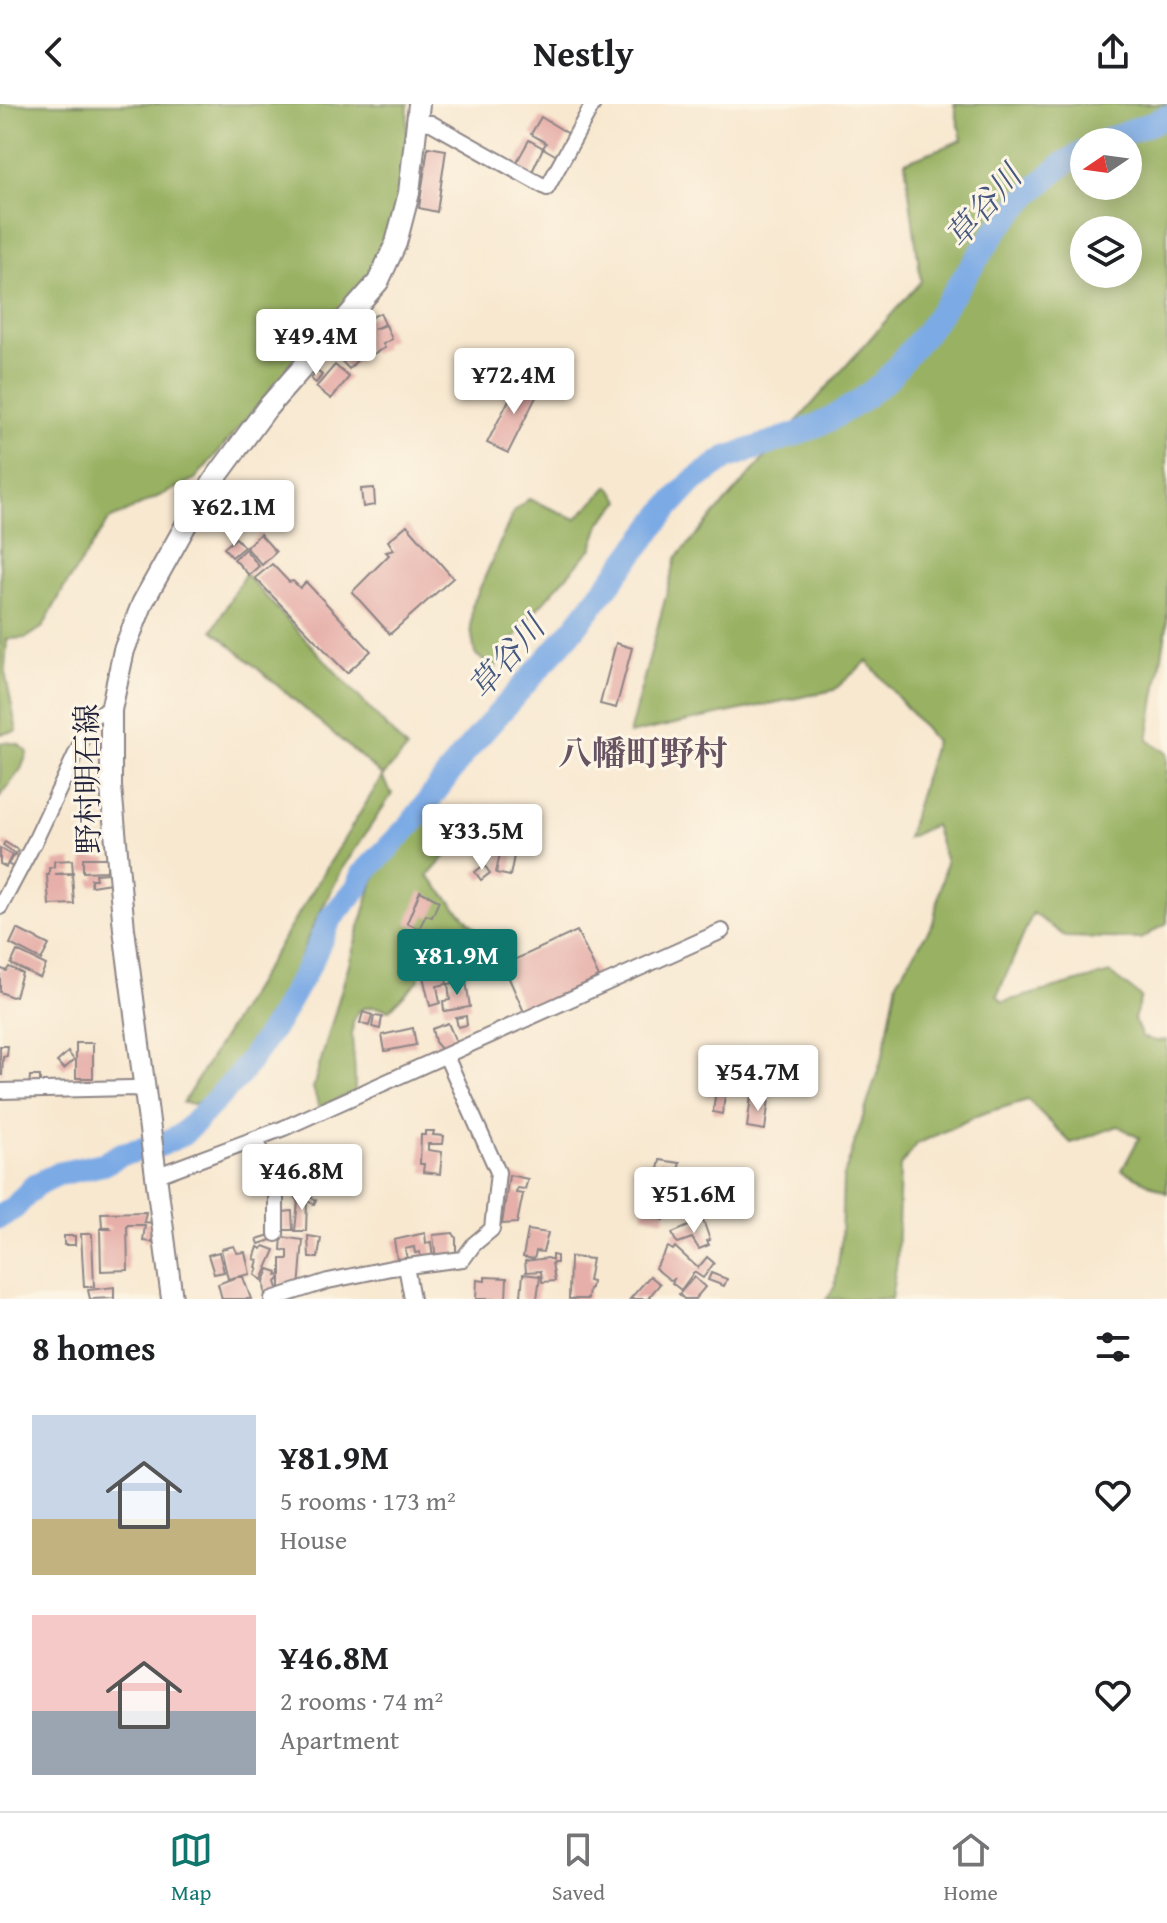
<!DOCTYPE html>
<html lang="en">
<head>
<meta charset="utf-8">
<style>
  body { margin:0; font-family:"Gentium Book Plus","Noto Serif JP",serif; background:#f2f2f2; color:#202124; height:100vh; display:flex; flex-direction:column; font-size:30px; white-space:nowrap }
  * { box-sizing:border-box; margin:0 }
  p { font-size:26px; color:#757577 }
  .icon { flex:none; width:44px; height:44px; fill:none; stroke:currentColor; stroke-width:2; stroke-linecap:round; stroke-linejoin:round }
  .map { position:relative; height:1195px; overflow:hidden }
  .panel { display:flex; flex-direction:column; background:#fff; flex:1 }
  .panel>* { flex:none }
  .needle { width:52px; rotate:257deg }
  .tools { position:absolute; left:1070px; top:24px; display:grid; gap:16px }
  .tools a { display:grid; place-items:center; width:72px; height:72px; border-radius:50%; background:#fff; box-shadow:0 4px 20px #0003; font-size:40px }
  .price { position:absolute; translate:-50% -68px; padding:0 18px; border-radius:8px; background:#fff; color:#222; font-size:26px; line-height:52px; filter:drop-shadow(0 2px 4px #0008) }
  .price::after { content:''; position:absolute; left:50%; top:48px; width:24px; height:18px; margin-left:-12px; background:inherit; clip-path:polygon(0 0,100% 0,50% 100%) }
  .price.on { background:#0f766e; color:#fff }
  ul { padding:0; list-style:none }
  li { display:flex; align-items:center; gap:24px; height:200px; padding:0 32px }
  li span { display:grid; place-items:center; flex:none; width:224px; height:160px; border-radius:0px; color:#555 }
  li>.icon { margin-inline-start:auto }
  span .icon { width:96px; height:96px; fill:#fffc; stroke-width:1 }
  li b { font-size:34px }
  h2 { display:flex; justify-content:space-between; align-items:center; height:96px; padding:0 32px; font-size:34px }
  header { display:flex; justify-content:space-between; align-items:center; height:104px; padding:0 32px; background:#fff; font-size:36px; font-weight:600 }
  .tabs { display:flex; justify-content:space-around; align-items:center; height:112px; border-top:2px solid #e0e0e0; background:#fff; font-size:22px; color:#757577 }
  .tabs a { display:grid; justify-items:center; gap:4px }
  .tabs .on { color:#0f766e }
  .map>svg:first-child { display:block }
</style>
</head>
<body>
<header><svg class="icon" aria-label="back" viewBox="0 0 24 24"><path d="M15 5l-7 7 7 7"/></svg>Nestly<svg class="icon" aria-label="share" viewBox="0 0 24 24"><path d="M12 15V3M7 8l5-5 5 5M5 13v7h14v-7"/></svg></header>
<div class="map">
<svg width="1167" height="1195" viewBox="0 0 1167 1195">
  <rect width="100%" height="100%" fill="#fcf5e5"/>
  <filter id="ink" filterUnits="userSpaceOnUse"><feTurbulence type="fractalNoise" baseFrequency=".0125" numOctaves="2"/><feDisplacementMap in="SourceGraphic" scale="16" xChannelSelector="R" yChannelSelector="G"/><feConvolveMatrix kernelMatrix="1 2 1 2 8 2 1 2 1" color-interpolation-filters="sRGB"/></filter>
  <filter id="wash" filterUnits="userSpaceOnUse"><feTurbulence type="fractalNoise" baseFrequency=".006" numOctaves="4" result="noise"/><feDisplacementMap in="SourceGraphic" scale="32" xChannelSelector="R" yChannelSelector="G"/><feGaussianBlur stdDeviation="1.8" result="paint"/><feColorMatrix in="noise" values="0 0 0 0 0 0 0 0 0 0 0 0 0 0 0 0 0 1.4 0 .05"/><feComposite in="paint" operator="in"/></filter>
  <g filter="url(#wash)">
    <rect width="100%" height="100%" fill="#f8e8d0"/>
    <g fill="#98b162" stroke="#5d6a4e" stroke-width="2" fill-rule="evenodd">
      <polygon points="0,0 408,0 406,50 398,108 380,159 195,375 109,416 64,484 43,523 26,534 7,535 5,568 17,627 0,630"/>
      <path d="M954,0H1167V522L1148,636L1167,649V819L1141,835L1066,833L1033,809L997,892L1003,898L1110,869L1141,893L1134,915L1142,933L1156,937L1167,936V1089L1122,1066L1139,1034L1118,1022L1071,1039L1028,996L981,1010L917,1040L900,1062L897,1157L891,1195H826L835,1182L841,1138L843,1075L883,951L897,877L933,819L946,758L934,721L907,734L935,637L867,557L834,586L629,630L676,454L921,177L905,58L962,36ZM1084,38H1128V82H1084ZM1084,126H1128V170H1084Z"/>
      <polygon points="609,382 621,397 601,418 592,444 527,516 494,565 475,550 471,525 472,502 514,407 529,395 576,415"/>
      <polygon points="245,470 407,645 383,672 213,526"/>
      <polygon points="4,638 18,640 28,648 21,665 0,693 0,639"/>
      <polygon points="382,673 392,690 344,762 310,828 294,871 221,985 194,1000 183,999"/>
      <path d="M423,708L459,737L428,772L481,831L440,837L416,849L419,876L389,906C346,892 351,927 354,956C355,966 355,977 355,988L319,1003L313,984L373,777Z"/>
    </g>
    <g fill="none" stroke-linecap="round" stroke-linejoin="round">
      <g stroke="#7baae5" stroke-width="24">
        <polyline points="1102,38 1167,13"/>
        <polyline points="0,1113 14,1104 35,1081 58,1070 103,1060 122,1050 160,1041 183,1030 238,973 277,918 312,856 330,815 358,783 363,770 411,720 465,648 576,522 668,404 693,377 726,354 797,330 829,316 860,297 886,276 927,227 998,124 1031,88 1063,60 1084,48"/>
      </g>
    </g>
    <g id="blocks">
      <g fill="#e6afa9">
        <polygon points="541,13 569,30 557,52 543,44 546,39 531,30"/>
        <polygon points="529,36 543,44 531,70 515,61"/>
        <polygon points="428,43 446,46 437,108 419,104"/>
        <polygon points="380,209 385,220 374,225 386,221 392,235 383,240 385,244 373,250 370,245 367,246 357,220"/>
        <polygon points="344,242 359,254 349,265 336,251"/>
        <polygon points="335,261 349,273 331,295 316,283"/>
        <polygon points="317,267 322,271 316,279 311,275"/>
        <polygon points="521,272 539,287 508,349 487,339"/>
        <polygon points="374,384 375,401 363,403 361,385"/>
        <polygon points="407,421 453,474 390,530 352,488 389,451 386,448 394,446 388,437"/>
        <polygon points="260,430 276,448 262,461 246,443"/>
        <polygon points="236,434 244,443 232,453 224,444"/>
        <polygon points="245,445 259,462 249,471 234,455"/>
        <polygon points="272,460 289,478 293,477 300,484 306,478 371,547 347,569 255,474"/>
        <polygon points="616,539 632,544 616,604 600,600"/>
        <polygon points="5,738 18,746 16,750 3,741"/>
        <polygon points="0,744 12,751 6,763 0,760"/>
        <polygon points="500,749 514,752 510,772 496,769"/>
        <polygon points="14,750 21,754 14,764 8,760"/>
        <polygon points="83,754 107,754 107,767 83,768"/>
        <polygon points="72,756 73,769 55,770 72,770 74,800 49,801 47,771 49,771 49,764 54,763 54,757"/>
        <polygon points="484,761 490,769 481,776 475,768"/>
        <polygon points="108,769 111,779 91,782 91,775 96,775 95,770"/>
        <polygon points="420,787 439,797 432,813 426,811 419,825 407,819"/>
        <polygon points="17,825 49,841 41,856 10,840"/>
        <polygon points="577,827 599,873 524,908 503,861"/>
        <polygon points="17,847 46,861 40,874 11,860"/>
        <polygon points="430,848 433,862 443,859 447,880 437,882 440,899 430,902 418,851"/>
        <polygon points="9,863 22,869 15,892 12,893 0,888 0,864 6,867"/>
        <polygon points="466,877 470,903 444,907 443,897 450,896 448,880"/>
        <polygon points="363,908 372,911 369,922 360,919"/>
        <polygon points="374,912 382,913 380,925 372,923"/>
        <polygon points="466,912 467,921 458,923 456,914"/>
        <polygon points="448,919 457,940 442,946 435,938 432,925"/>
        <polygon points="413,924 416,941 385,947 382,931"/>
        <rect x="76" y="939" width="17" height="35"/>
        <polygon points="0,942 8,942 7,952 3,953 2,971 0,971"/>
        <polygon points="68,948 74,956 64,965 57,958"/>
        <polygon points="30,972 40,972 40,985 29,984"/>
        <polygon points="716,985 726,987 722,1010 713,1008"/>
        <polygon points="751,992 769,994 765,1026 747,1023"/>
        <polygon points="425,1027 434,1027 433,1031 444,1032 443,1040 428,1040 428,1046 442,1048 440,1070 423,1068 424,1060 420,1060 421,1031 425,1031"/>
        <polygon points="660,1056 680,1059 671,1088 654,1084"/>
        <polygon points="509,1071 528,1075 525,1085 517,1084 516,1089 523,1090 517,1119 502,1120"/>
        <polygon points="649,1088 669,1092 664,1116 643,1111 644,1093 648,1093"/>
        <polygon points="306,1091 306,1098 308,1092 316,1096 314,1100 307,1097 306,1127 295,1127 298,1097 295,1092"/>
        <polygon points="292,1107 293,1126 284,1126 283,1108"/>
        <polygon points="146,1108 144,1118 154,1119 152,1138 143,1137 145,1121 127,1121 128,1166 101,1167 100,1125 111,1125 110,1123 102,1123 101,1109"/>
        <polygon points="703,1116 710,1136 707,1137 709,1141 699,1145 692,1134 678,1139 675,1136 672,1129"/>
        <polygon points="528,1126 548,1129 543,1148 536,1147 534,1155 523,1153"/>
        <polygon points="425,1129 426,1139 431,1138 433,1155 421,1156 420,1148 415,1149 414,1143 405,1145 408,1159 398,1161 394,1136"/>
        <polygon points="453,1129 456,1134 456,1154 436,1156 433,1131"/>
        <polygon points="81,1130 92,1130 94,1183 84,1183"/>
        <polygon points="270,1131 271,1136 259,1140 257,1135"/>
        <rect x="64" y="1132" width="11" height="9"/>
        <polygon points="308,1132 321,1134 318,1154 309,1154"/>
        <polygon points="282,1133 303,1136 299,1185 280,1184 280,1174 276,1178 280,1190 265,1192 264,1177 269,1165 278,1168 277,1172 281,1171 281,1155 288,1155 288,1147 281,1146"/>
        <polygon points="234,1142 237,1149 245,1148 250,1170 228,1175 221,1145"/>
        <polygon points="264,1142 275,1146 262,1176 255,1171 258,1164 256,1163 258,1156 254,1155 258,1143 262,1145"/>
        <polygon points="668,1143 673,1146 675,1143 698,1164 707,1153 714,1159 703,1174 694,1168 681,1186 672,1179 674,1175 670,1176 655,1164"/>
        <polygon points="219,1148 224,1168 214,1170 208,1151"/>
        <polygon points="552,1151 557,1152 557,1159 552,1159 555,1177 542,1178 541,1167 526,1168 525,1157 548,1154 552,1156"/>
        <polygon points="570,1153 592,1155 588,1177 592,1178 591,1184 589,1185 588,1195 569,1195"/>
        <polygon points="711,1169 727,1175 724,1182 708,1176"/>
        <polygon points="523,1170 540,1172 537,1195 523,1195 521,1192"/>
        <polygon points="650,1172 660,1180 649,1193 651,1195 630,1195"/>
        <polygon points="236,1173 243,1173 251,1195 222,1195 218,1180"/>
        <polygon points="485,1173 507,1174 506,1195 476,1195 477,1176 485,1177"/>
        <polygon points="694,1173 705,1183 695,1195 684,1195 679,1190"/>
        <polygon points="114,1183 114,1194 90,1195 88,1186"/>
      </g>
    </g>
  </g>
  <g filter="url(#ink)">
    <use href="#blocks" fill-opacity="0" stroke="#8d8586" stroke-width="2"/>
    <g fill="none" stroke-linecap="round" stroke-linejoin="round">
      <g stroke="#8d8586" stroke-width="18">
        <g id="minor">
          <polyline points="416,18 431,19 547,84 593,0"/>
          <polyline points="0,803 35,737 94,611 111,606"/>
          <polyline points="0,987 132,984 147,986"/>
          <polyline points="256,1035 276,1080 276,1130"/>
          <polyline points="158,1071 284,1024 722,827"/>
          <polyline points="406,1162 412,1195"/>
          <polyline points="272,1195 328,1177 391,1164 463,1155 474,1140 492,1125 498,1068 446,952"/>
        </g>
      </g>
      <g stroke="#8d8586" stroke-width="24">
        <polyline id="secondary" points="172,1195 124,825 111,683 111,606 124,546 143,498 187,419 217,372 267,304 378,178 396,139 409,89 419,0"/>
      </g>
      <use href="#minor" stroke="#fff" stroke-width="14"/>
      <use href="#secondary" stroke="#fff" stroke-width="20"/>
    </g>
  </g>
  <g text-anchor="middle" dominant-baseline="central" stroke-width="6" stroke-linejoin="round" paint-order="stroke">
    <g font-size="30" fill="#22223b" stroke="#fcf5e5">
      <text transform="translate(87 675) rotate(-91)">野村明石線</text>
    </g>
    <g font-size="32" font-style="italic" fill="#46587f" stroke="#fcf5e5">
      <text transform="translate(983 102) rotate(-49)">草谷川</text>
      <text transform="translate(506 553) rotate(-49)">草谷川</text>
    </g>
    <g font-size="34" font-weight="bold" fill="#675362" stroke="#fcf5e5">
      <text x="643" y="648">八幡町野村</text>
    </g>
  </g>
</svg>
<div class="tools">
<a><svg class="needle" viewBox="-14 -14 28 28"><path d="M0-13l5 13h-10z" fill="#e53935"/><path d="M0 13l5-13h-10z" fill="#757577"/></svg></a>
<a><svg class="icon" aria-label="layers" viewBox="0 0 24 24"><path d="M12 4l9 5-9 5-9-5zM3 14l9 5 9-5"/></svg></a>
</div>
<b class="price" style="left:316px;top:273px">¥49.4M</b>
<b class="price" style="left:514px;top:312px">¥72.4M</b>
<b class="price" style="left:234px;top:444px">¥62.1M</b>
<b class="price" style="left:482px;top:768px">¥33.5M</b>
<b class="price on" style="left:457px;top:893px">¥81.9M</b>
<b class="price" style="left:758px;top:1009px">¥54.7M</b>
<b class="price" style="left:302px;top:1108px">¥46.8M</b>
<b class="price" style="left:694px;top:1131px">¥51.6M</b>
</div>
<section class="panel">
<h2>8 homes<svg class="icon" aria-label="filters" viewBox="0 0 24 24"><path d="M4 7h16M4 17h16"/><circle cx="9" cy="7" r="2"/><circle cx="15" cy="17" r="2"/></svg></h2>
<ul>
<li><span style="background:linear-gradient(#c9d6e8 65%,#c2b280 0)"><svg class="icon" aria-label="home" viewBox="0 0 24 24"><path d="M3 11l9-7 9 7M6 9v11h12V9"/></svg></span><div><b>¥81.9M</b><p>5 rooms · 173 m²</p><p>House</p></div><svg class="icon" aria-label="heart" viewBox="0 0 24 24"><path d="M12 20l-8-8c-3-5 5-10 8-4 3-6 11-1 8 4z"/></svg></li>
<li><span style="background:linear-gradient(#f6c9c9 60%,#9aa5b1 0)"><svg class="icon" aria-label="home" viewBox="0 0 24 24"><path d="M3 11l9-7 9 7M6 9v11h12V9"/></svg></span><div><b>¥46.8M</b><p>2 rooms · 74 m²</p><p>Apartment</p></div><svg class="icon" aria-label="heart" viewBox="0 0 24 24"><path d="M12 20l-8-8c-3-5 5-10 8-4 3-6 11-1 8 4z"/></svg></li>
</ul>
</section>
<nav class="tabs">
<a class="on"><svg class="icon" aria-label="map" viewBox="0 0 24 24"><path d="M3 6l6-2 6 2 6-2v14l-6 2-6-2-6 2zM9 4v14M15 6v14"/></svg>Map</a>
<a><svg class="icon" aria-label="saved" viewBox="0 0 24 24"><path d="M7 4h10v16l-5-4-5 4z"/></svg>Saved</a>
<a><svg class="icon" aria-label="home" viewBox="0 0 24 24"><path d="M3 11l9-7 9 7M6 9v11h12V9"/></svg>Home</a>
</nav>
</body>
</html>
